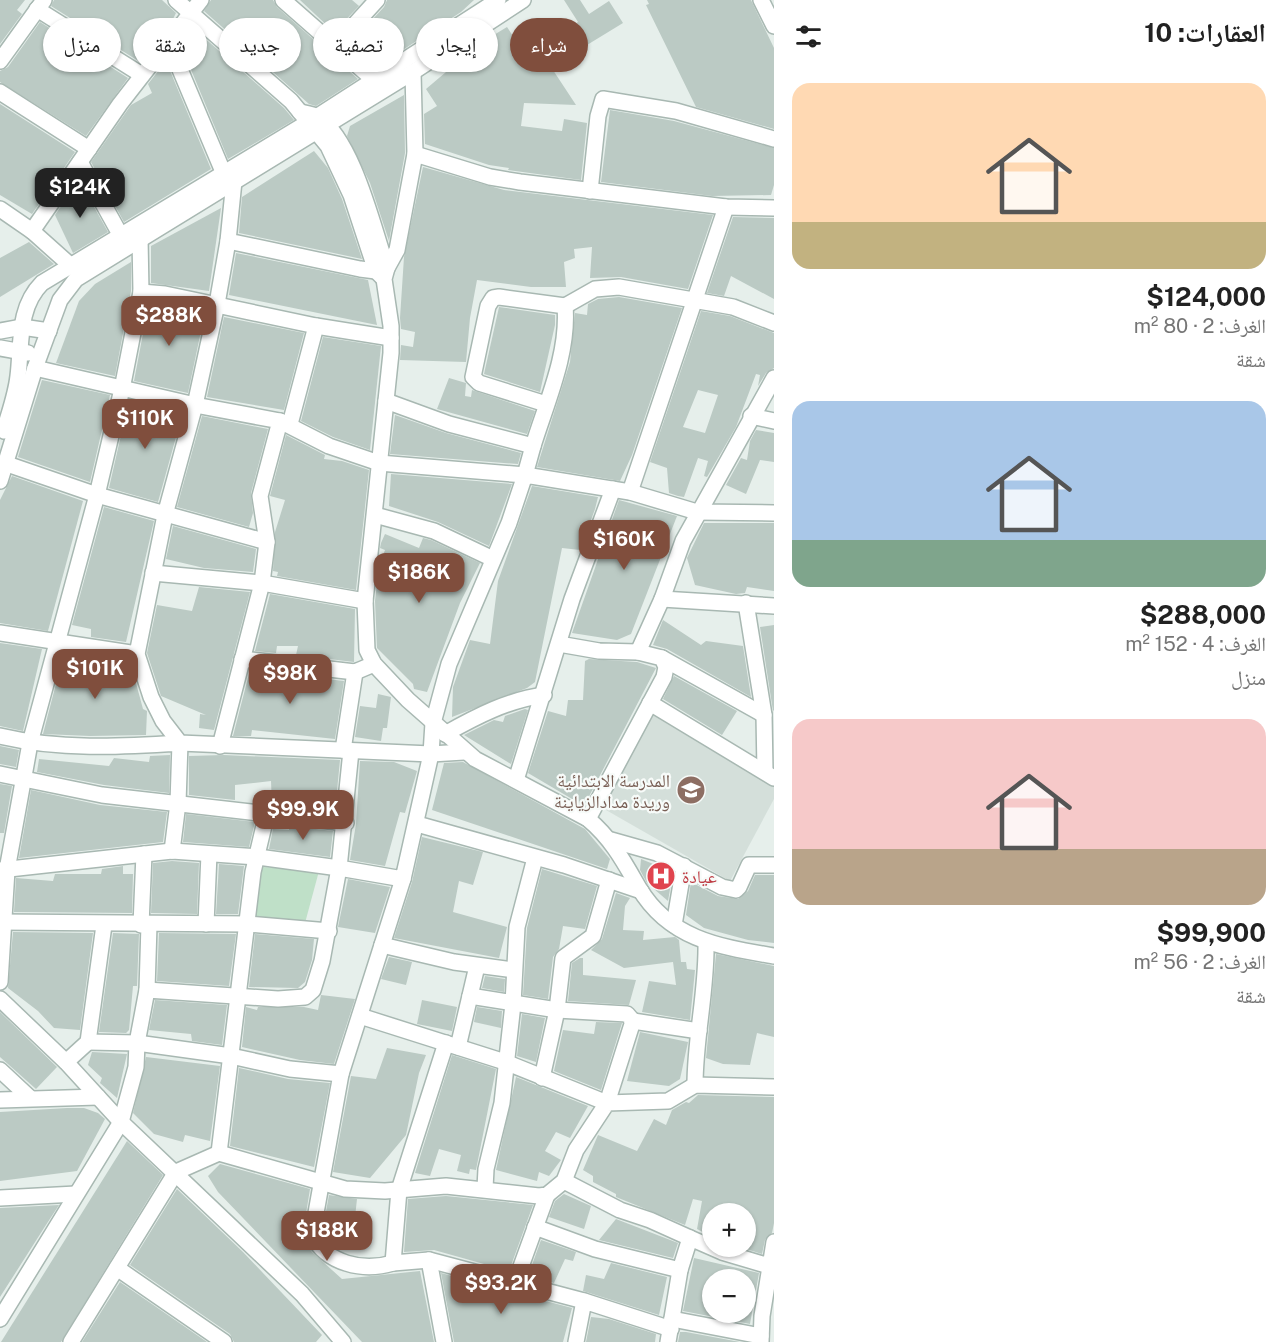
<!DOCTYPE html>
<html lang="ar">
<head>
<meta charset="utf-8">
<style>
  body { margin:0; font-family:"Public Sans","Noto Naskh Arabic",sans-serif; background:#f2f2f2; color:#222; direction:rtl; height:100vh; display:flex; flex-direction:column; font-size:22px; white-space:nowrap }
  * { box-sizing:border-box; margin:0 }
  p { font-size:20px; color:#767676 }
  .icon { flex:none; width:33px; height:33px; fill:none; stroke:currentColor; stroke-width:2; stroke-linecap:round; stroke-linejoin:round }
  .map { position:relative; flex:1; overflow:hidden; direction:ltr }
  .side { display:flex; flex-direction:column; background:#fff; width:510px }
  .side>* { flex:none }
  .top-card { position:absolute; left:18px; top:18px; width:570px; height:54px; direction:rtl; display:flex; gap:12px }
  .controls { position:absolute; left:702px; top:1203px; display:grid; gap:12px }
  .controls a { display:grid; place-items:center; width:54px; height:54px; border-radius:50%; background:#fff; box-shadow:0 2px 4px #0004; font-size:30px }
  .price { position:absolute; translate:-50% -51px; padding:0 14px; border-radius:12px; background:#804e3d; color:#fff; font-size:20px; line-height:39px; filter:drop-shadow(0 2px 3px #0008) }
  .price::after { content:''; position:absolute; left:50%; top:36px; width:18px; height:14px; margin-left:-9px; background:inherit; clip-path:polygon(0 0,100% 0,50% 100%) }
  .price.selected { background:#222; color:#fff }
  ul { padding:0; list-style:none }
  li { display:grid; align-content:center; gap:12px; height:318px; padding:0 18px }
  li span { display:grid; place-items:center; height:186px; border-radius:18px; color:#555 }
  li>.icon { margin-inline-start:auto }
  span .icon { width:108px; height:108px; fill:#fffc; stroke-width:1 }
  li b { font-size:26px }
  h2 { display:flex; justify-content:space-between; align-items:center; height:72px; padding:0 18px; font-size:26px }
  .chip { padding:0 21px; border-radius:27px; background:#fff; box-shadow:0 2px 4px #0004; font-size:21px; line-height:54px }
  .chip.selected { background:#804e3d; color:#fff }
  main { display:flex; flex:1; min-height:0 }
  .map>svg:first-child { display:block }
</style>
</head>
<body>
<main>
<section class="side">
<h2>العقارات: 10<svg class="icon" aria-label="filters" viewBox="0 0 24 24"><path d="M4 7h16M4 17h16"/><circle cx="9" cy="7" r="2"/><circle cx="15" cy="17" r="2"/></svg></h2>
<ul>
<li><span style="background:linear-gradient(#ffd9b3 75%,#c2b280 0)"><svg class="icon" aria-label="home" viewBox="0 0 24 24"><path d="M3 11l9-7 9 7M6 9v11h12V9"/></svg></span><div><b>$124,000</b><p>الغرف: 2 · 80 m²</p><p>شقة</p></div></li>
<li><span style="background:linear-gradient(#a9c7e8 75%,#7fa58c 0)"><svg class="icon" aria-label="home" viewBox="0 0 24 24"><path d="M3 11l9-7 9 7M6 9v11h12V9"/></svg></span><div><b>$288,000</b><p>الغرف: 4 · 152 m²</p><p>منزل</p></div></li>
<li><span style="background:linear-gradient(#f6c9c9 70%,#b9a48a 0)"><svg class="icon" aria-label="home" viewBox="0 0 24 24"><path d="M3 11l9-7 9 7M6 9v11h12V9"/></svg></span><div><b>$99,900</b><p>الغرف: 2 · 56 m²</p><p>شقة</p></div></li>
</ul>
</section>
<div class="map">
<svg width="774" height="1342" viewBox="0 0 774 1342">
  <rect width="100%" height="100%" fill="#e6efeb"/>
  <polygon fill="#d4dfda" points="654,712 774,781 774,799 730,881 599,806"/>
  <polygon fill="#bfe0c8" points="263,867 319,871 305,923 254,920 256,871"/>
  <g fill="#bbcac4" fill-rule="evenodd">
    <polygon points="0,0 25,0 17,10 22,14 0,44"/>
    <polygon points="54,0 162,0 176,13 171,23 140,62 51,6"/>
    <polygon points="211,0 273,0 277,7 358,79 316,106 309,104 204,11"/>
    <polygon points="300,0 352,0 359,6 334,32"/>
    <polygon points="387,0 474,0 461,12 375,68 349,45 384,7"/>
    <polygon points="564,0 580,0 589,14 609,1 623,23 551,67 576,105 524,103 521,126 562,131 564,119 587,123 581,180 508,170 509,168 489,165 425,144 424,114 437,106 426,89 479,44 507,27 526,56 578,22"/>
    <polygon points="647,0 751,0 774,48 774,129 696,107 646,5 649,4"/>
    <polygon points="40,22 128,78 86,136 0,82 0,71 8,67"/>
    <polygon points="192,27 284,108 294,120 228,159 180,43"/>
    <polygon points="166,61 211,169 124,222 91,162 131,105 152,93 148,84"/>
    <polygon points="404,95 405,153 389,241 370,183 347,136 350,126"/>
    <polygon points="0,104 75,152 32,214 0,195"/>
    <polygon points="610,110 674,121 774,148 774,185 771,195 712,196 601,182"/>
    <polygon points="314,151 328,168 342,199 362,259 239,233 242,197"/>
    <polygon points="423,167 504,190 713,215 688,289 621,277 590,278 592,247 574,249 575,258 564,262 566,287 531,287 477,280 470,318 466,362 400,360 401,345 413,347 415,332 401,329 400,318 404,257"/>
    <polygon points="79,180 108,232 73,253 55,215"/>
    <polygon points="221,208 209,291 151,283 151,246"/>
    <polygon points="733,217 774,218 774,299 731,276 724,296 707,293"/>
    <polygon points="29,242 54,264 0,297 0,258"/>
    <polygon points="236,253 368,280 377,325 229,295"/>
    <polygon points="131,262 131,291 115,376 56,363 79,301 95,284"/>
    <polygon points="619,297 682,308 632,455 620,481 537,467 570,362 575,313 587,315 588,304 598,299"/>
    <polygon points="149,302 205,312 188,393 134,381"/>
    <polygon points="499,307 555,315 555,325 540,392 484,374"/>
    <path d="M701,311L730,316L774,333V368L766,373L758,386L760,375L756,374L736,427L707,477L704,476L708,461L698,458L684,497L678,496L669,493L667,468L650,462ZM698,390L718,395L705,433L683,427Z"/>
    <polygon points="224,317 304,333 284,410 207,397"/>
    <polygon points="323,337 381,346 370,450 333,437 301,421"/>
    <polygon points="449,378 466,383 465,396 471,397 472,390 535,411 527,434 437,409"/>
    <polygon points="42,380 110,395 90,482 18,457"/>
    <polygon points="129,400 183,412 158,502 109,488"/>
    <polygon points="395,415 446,433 521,453 518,464 390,454"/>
    <polygon points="202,416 268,429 251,493 253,513 249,527 177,507"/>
    <polygon points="756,430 774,433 774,462 760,460 746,494 726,485 741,458 747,460 750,441"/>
    <polygon points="286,435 325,455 324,459 342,461 369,470 356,590 277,576 278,572 273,571 275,532 285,500 270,496"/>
    <polygon points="391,474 512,484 489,546 438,522 389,506"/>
    <polygon points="12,476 83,501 48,631 0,623 0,500"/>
    <polygon points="532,486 598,497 595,509 580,550 562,548 535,682 527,688 452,717 453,687 470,640 490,644 498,581"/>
    <polygon points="619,500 677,516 631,634 617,640 572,633"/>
    <polygon points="104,507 154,521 126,642 91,637 91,629 72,625"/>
    <polygon points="704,523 774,523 774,591 747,587 745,593 736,594 695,585 687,558"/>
    <polygon points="173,526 256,549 253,572 204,568 166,559"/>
    <polygon points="385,534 419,548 423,538 431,540 480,563 460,603 427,692 414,689 413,684 377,648 375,601 379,565 385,550 380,548 381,543"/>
    <polygon points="199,587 250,592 214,730 199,728 200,714 206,715 161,696 147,653 157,605 192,611"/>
    <polygon points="270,594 355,609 354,662 296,655 298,646 277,646 276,653 255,651"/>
    <polygon points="663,620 701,645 706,641 743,646 751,697 667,649 653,645"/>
    <polygon points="774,625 774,710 773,711 760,627"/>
    <polygon points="0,643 42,649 23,731 0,726"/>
    <polygon points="64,653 123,662 121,671 133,672 143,709 147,711 146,735 90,736 43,734"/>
    <polygon points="589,659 637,662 656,668 584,806 528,773 548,711 566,716 568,700 583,700 585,661"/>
    <polygon points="250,670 344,681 335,739 252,730 251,736 233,736"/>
    <polygon points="674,676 737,711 722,735 663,699"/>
    <polygon points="378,694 391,697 387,728 383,728 381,741 355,737 360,706 376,708"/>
    <polygon points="525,709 528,710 511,764 464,735 494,720 503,722 505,716"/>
    <polygon points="0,746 19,750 16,767 0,764"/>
    <polygon points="170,755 169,793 104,785 37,772 39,759 109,766 114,758 149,762 150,756"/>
    <polygon points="224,755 340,760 335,812 272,805 271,781 235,785 235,800 189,795 189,756"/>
    <polygon points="360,761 394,762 417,771 405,813 400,812 385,866 350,860 356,824"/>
    <polygon points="463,762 585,829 610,859 607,869 432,810 444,763"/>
    <polygon points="0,784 12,786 4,833 0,833"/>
    <polygon points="31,790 100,805 167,812 163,842 19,858"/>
    <polygon points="186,814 255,822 249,847 183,842"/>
    <polygon points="289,826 333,831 330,857 269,849 273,829 289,830"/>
    <polygon points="422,837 483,852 473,885 459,881 453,912 507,927 499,958 394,938 412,882"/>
    <polygon points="641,859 673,872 668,901 647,883 640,870"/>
    <polygon points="172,861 199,863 197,914 151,913 153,863"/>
    <polygon points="219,864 244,866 238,914 216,914"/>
    <polygon points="123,866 123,874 133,874 132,913 14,912 16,878 53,881 55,874 101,874 102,869"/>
    <polygon points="542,869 597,886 585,929 563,926 559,949 553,957 548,999 523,995 527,928"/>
    <polygon points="755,875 774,875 774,943 748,940 704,928 686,915 691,882 718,896 738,899 748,891"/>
    <polygon points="348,879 390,887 375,933 338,927"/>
    <polygon points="616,893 630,898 625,906 623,930 644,931 643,940 675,937 679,940 681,962 686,962 687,969 695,970 690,1020 642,1012 649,981 676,985 673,962 624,968 591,950 602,939"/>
    <polygon points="13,932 93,933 80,1030 54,1028 38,1011 8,988"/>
    <polygon points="113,933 139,934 137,986 133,986 129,1030 126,1033 99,1032"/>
    <polygon points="159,933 236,934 229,986 157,981"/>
    <polygon points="255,934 314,939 312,960 305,982 298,988 249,987"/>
    <polygon points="716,954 774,966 774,1037 757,1033 750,1065 723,1064 706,1058"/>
    <polygon points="389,957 412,962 406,985 381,979"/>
    <polygon points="580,958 583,958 583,975 636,980 629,1005 568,1001 572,963"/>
    <polygon points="485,976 505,979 504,992 482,988"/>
    <polygon points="321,995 355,999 334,1064 300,1060 242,1047 246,1007 257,1010 258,1007 304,1007 318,1010"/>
    <polygon points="155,1000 227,1005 222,1045 192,1041 191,1034 149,1030"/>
    <polygon points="422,1000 457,1007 452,1031 417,1024"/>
    <polygon points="477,1007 502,1011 501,1028 474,1022"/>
    <polygon points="0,1012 57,1067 36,1089 0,1057"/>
    <polygon points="522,1014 545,1018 536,1062 517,1056"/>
    <polygon points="596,1022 622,1023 601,1090 554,1071 563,1030 594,1034"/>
    <polygon points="640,1032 688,1042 680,1079 669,1086 627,1081"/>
    <polygon points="387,1048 426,1055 419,1073 406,1135 370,1178 333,1172 351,1076 376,1079"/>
    <polygon points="92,1052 127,1054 117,1098 100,1083 102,1078 88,1065"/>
    <polygon points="452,1055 496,1069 476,1170 470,1169 469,1174 457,1171 461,1155 439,1149 430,1176 415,1173"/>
    <polygon points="146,1057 220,1066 210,1141 185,1135 183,1142 154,1134 133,1113"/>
    <polygon points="239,1068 288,1079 330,1083 314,1167 230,1146"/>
    <polygon points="516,1077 588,1106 570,1138 556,1132 545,1151 561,1160 549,1176 539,1172 537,1181 496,1170"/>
    <polygon points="698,1095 774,1097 774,1223 772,1233 765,1240 762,1254 746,1249 746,1214 712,1214 712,1237 697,1229 702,1201 693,1199 685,1225 616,1197 616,1194 593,1182 593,1176 583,1170 598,1135 637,1151 654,1119 666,1125 672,1110 686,1102 689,1103"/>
    <polygon points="67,1108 84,1108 98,1113 105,1119 77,1171 0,1181 0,1112"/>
    <polygon points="127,1141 163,1175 61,1342 1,1342"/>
    <polygon points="220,1164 310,1189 303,1232 296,1230 312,1252 342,1279 420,1271 434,1342 362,1342 218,1192 208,1176"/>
    <polygon points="177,1189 243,1252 322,1335 316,1342 234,1342 230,1334 130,1265"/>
    <polygon points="564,1194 591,1206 584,1229 549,1217 555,1201"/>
    <polygon points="329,1195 357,1199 354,1226 362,1237 352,1249 343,1250 330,1243 322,1233"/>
    <polygon points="446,1196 533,1205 509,1271 434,1250 404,1252 408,1199"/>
    <polygon points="59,1205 44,1228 0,1297 0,1208"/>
    <polygon points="616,1219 678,1243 673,1258 599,1240"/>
    <polygon points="541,1240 576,1252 573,1261 565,1259 554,1283 528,1276"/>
    <path d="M694,1258L759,1273L750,1324L683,1311ZM712,1280H746V1312H712Z"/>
    <polygon points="611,1263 667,1277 659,1315 583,1291 586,1275 604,1279"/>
    <polygon points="441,1273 572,1308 563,1342 454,1342"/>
    <polygon points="120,1282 207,1342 82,1342"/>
    <polygon points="591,1317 609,1319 656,1334 655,1342 586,1342"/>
    <polygon points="680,1332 686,1332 740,1342 678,1342"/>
  </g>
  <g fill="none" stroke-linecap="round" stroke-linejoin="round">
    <g stroke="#a8b8b2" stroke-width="18">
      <g id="minor">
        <polyline points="176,0 291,101 328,146 351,195 376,271 382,277"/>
        <polyline points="283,0 374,80"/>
        <polyline points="761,0 774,26"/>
        <polyline points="37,9 142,75"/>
        <polyline points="168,41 224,174"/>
        <polyline points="335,46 377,0"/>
        <polyline points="0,61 44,0"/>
        <polyline points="0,92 89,149"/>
        <path d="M300,112C305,113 313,114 318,117C354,142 373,228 387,268L384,279L391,326V353L365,601L367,650L374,664L408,700L475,759L588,819C612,839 624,862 639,888C670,940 721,947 774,956"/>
        <polyline points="415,154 490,177 520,182 726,207 774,208"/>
        <polyline points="80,162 121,236"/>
        <polyline points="234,181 228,241 360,269 376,271 387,268 397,250 415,154 413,72"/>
        <polyline points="590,191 598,116 603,99 676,111 774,139"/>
        <polyline points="0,209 32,231"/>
        <polyline points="228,241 217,304 195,405 165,515 137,654 151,697 163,721 180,743 431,754 464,752"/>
        <polyline points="70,265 32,231 120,104 201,0"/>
        <polyline points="141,292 165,294 316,326 391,338"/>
        <polyline points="565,306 595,289 619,287 733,307 774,323"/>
        <polyline points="0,331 22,327 49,331"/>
        <polyline points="0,348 28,353"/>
        <polyline points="35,368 195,405 280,421 260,496 267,542 262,583 220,746"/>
        <path d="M386,401L449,424L533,446C547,401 569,353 565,306L499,297L493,298L488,306L473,377L479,383L546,404"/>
        <polyline points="751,416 774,421"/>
        <polyline points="280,421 329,446 379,463 525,475 533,446"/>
        <polyline points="290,424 316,326"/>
        <path d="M4,431C9,413 16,395 18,376C22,344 17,308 42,283L307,123L498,0"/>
        <polyline points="7,464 97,495 267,542"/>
        <polyline points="0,481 35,368 60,300 76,279 413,72 523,0"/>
        <polyline points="630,492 726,207"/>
        <polyline points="375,515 434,531 493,559"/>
        <polyline points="153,573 262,583 365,601"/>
        <polyline points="662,599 774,606"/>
        <polyline points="746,603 764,715 765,771"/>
        <polyline points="0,633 137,654"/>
        <polyline points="559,644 599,651 638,652"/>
        <polyline points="662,658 764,715"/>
        <polyline points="242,659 355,672 374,664"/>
        <polyline points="650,703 774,778"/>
        <path d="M445,734C477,716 508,700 544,695"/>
        <path d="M0,736C59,750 120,747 180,743L178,803L172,851"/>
        <polyline points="343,750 355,672"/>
        <polyline points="351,751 339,868 403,879 431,754 433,723 449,664 509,523 525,475 630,492 697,512 774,513"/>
        <polyline points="0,774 102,795 346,823"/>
        <polyline points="516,780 572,599 613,489"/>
        <polyline points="588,819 664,677 666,667 662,658 638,652 662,599 683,541 774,378"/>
        <polyline points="417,824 564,865 641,891"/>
        <polyline points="611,840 657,853 722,887 736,890 739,887 749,865 774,865"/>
        <polyline points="0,870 172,851 258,857 339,868 322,961 313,990 305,997 278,999 147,990 137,1043 136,1067 121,1122 0,1319"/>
        <polyline points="0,922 248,924 329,931"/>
        <polyline points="206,924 209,854"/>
        <polyline points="141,925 144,854"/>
        <polyline points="674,925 684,866"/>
        <polyline points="382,945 454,962 514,970"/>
        <polyline points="0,982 7,870 30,743 97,495 122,389 141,292 140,238"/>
        <polyline points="147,990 149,925"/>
        <polyline points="470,996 557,1010 627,1014 633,1021"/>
        <polyline points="0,999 66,1062 121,1122 302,1294 343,1342"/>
        <polyline points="360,1016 505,1062 607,1103 633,1021 699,1031"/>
        <path d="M88,1042L137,1043L231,1056L290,1069L341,1074L312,1235C327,1264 363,1272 393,1263"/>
        <polyline points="446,1043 399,1190 393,1263 429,1260 584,1301"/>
        <polyline points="458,1047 477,966"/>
        <polyline points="66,1062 88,1042 104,925"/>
        <polyline points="0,1070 30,1098"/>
        <polyline points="341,1074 403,879"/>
        <polyline points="542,1078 557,1010 563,958 593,936 609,880"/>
        <path d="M695,1085C695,1037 707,991 706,943"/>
        <polyline points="0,1100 98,1097"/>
        <polyline points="219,1153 253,872 267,813"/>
        <polyline points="564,1181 620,1210 650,1220 690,1238"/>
        <polyline points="485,1188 486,1169 502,1103 513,1004 517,927 535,858"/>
        <polyline points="0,1198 76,1194"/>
        <polyline points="535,1227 595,1249 680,1270"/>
        <polyline points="429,1260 444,1342"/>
        <polyline points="117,1268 224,1342"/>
        <polyline points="515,1283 547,1195"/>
        <polyline points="672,1319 761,1336"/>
        <polyline points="71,1342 176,1172 219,1153 345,1189 385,1191 446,1186 539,1196 547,1195 564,1181 576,1150 607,1103 668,1101 695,1085 774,1087"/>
        <polyline points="576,1342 584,1301 671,1329"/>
        <polyline points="668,1342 680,1270 690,1238 722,1252 769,1266"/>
        <polyline points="761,1342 762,1316 774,1242"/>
      </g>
    </g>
    <use href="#minor" stroke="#fff" stroke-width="15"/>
  </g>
  <defs>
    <g id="school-disc" transform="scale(1.5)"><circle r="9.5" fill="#8d6e63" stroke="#f7fbf9"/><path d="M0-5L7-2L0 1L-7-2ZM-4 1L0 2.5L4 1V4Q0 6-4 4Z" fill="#fff"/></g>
    <g id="hospital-disc" transform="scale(1.5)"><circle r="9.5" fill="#e0444e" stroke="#f7fbf9"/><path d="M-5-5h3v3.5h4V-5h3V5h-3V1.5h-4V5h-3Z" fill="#fff"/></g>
  </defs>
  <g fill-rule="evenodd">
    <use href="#school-disc" x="691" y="790"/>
    <use href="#hospital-disc" x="661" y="876"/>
  </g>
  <g text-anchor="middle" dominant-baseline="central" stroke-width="4.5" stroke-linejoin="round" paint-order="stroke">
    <g font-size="18" fill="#785e54" stroke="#f7fbf9" text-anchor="end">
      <text x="670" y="780">المدرسة الابتدائية<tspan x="670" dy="21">وريدة مدادالزياينة</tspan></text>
    </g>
    <g font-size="18" fill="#be3a42" stroke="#f7fbf9" text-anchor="start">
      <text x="682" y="876">عيادة</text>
    </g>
  </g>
</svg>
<div class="controls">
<a>+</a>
<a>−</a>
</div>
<b class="price selected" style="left:80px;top:219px">$124K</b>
<b class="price" style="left:169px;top:347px">$288K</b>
<b class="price" style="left:145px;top:450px">$110K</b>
<b class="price" style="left:624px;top:571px">$160K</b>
<b class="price" style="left:419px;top:604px">$186K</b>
<b class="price" style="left:95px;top:700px">$101K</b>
<b class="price" style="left:290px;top:705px">$98K</b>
<b class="price" style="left:303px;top:841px">$99.9K</b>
<b class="price" style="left:327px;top:1262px">$188K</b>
<b class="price" style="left:501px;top:1315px">$93.2K</b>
<div class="top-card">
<a class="chip selected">شراء</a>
<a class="chip">إيجار</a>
<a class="chip">تصفية</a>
<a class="chip">جديد</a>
<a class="chip">شقة</a>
<a class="chip">منزل</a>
</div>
</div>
</main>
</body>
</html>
